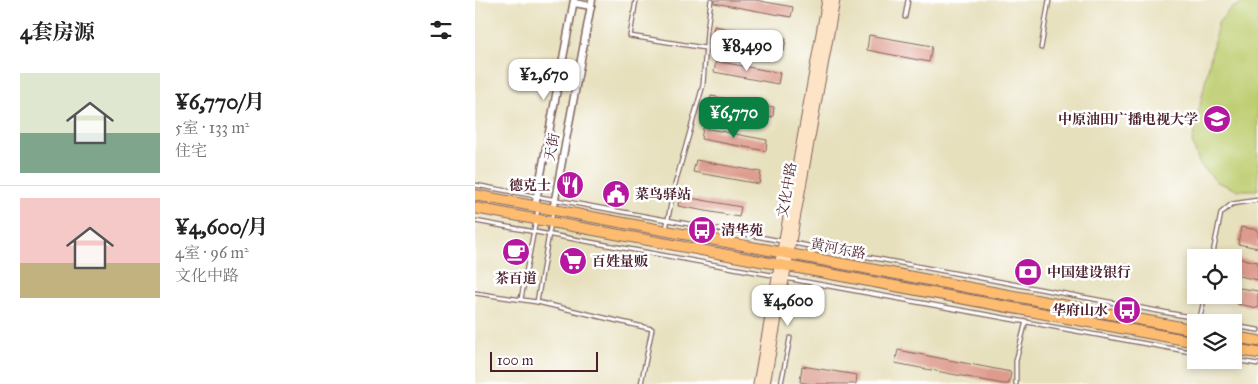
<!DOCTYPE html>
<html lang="zh">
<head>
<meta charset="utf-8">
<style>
  body { margin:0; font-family:"IM FELL Great Primer","Noto Serif SC",serif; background:#f6f6f6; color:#222; height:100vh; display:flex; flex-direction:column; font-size:19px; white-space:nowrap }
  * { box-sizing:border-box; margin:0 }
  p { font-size:16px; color:#767676 }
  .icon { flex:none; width:28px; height:28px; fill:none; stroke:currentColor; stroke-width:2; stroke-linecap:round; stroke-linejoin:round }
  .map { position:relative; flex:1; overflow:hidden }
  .side { display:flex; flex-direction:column; background:#fff; width:475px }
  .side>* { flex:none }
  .tools { position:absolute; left:712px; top:249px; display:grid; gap:10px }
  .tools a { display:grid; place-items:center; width:55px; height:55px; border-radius:0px; background:#fff; box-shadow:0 2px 8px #0003; font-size:25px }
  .scale { position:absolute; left:15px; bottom:12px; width:108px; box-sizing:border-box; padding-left:5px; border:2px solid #4a1f2b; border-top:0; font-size:14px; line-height:18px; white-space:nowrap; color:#4a1f2b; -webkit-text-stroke:4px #fff; paint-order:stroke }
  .price { position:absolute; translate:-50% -42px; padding:0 11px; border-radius:10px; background:#fff; color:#222; font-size:16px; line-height:32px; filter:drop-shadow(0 1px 2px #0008) }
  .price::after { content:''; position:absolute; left:50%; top:30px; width:15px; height:11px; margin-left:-8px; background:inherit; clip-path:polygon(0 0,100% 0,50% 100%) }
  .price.current { background:#0b8043; color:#fff }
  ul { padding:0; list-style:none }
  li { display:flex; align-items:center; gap:15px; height:125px; padding:0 20px }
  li+li { border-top:1px solid #e0e0e0 }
  li span { display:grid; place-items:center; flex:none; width:140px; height:100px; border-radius:0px; color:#555 }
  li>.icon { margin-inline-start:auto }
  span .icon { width:60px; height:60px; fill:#fffc; stroke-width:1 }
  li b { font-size:21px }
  h2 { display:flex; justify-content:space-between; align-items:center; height:60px; padding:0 20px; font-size:21px }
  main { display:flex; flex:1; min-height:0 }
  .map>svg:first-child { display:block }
</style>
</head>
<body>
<main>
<section class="side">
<h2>4套房源<svg class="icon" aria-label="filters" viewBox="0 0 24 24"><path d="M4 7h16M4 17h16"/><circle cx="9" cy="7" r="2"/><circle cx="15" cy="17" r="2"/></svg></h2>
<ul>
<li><span style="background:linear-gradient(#dfe7d0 60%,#7fa58c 0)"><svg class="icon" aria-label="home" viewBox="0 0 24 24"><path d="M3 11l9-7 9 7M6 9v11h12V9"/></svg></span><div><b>¥6,770/月</b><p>5室 · 133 m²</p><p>住宅</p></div></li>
<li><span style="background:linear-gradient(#f6c9c9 65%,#c2b280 0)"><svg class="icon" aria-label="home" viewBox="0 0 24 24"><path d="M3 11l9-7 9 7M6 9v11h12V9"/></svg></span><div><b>¥4,600/月</b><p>4室 · 96 m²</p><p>文化中路</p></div></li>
</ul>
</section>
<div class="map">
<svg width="783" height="384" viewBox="0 0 783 384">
  <rect width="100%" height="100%" fill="#fff"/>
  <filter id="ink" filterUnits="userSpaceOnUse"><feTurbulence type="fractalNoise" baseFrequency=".02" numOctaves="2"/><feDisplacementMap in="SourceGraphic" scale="10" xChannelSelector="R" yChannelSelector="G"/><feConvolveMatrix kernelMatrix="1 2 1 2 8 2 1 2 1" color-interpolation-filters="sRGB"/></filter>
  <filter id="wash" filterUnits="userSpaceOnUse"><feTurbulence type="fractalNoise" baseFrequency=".0096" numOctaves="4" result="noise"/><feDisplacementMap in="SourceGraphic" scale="20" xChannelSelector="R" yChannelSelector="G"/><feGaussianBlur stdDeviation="1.12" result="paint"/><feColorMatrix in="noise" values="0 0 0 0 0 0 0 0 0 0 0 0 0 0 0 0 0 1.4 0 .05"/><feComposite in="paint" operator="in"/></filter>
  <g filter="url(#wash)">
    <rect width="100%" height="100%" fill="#e7e0bd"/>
    <polygon fill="#bdcd70" stroke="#84764e" points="773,0 783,0 783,190 762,190 742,182 725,165 717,142 743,23 755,9"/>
    <g id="blocks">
      <g fill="#dd9b8c">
        <polygon points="239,0 280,0 318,7 316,17 239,3"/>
        <polygon points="239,26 311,39 309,51 237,37"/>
        <polygon points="394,35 457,46 454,62 392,50"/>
        <polygon points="241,61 305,73 303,84 239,72"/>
        <polygon points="236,96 299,107 298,117 234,106"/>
        <polygon points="228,128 292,140 291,151 226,139"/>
        <polygon points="221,160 286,172 284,184 218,172"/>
        <polygon points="204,196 266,207 264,217 203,206"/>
        <polygon points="766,227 783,230 783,248 763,244"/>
        <polygon points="761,258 783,262 783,280 759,275"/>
        <polygon points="765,288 783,291 783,308 762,304"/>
        <polygon points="423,350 536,372 534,384 528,384 420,363"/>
        <polygon points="327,366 382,375 381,384 337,384 325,382"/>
      </g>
    </g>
  </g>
  <g filter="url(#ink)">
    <use href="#blocks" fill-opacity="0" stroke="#81635e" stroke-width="1"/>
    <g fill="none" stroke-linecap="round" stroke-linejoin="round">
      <g stroke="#81635e" stroke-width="5.5">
        <g id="lane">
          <polyline points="161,0 155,36 230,48"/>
          <polyline points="430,17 433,0"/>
          <polyline points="566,48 574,0"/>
          <polyline points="0,185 307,241"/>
          <polyline points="0,221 302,276"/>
          <polyline points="191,229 199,188 228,85 232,30 236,0"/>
          <polyline points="318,243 742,322"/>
          <polyline points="737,258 746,213 757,204 783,200"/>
          <polyline points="310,278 721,353"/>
          <polyline points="0,293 62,302 177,329 166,384"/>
          <polyline points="46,299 63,209"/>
          <polyline points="62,302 78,211"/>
          <polyline points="724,322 730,295"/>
          <polyline points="759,326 783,330"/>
          <polyline points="759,360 783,364"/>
          <polyline points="306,384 315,338"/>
          <polyline points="541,384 541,361 551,321"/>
        </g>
      </g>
      <g stroke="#81635e" stroke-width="9">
        <g id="street">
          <polyline points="99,3 116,6"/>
          <polyline points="60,206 99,0"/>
          <polyline points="78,210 117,0"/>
        </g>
      </g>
      <g stroke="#81635e" stroke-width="11">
        <g id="secondary">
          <polyline points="283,384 352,0"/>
          <polyline points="290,384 360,0"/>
        </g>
      </g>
      <g stroke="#81635e" stroke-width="12">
        <g id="primary">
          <polyline points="0,195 721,330"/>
          <polyline points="0,208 721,342"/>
          <polyline points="759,337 783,341"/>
          <polyline points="759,349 783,353"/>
        </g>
      </g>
      <use href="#lane" stroke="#fff" stroke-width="3"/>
      <use href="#street" stroke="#fff" stroke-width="6"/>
      <use href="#secondary" stroke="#fee4c6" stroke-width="9"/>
      <use href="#primary" stroke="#fdbc70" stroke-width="10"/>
    </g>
  </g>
  <defs>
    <g id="university-disc" transform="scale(1.4375)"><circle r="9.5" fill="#b5179e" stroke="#fff"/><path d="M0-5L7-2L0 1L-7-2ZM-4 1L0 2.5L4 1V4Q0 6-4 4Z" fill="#fff"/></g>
    <g id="restaurant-disc" transform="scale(1.4375)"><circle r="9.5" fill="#b5179e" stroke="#fff"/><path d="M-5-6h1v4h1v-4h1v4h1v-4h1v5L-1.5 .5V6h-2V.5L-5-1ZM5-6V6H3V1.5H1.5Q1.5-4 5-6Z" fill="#fff"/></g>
    <g id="civic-disc" transform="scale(1.4375)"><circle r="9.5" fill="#b5179e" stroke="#fff"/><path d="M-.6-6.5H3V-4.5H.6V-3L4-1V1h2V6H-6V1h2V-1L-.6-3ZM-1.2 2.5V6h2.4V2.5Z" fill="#fff"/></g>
    <g id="bus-disc" transform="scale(1.4375)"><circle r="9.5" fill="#b5179e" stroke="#fff"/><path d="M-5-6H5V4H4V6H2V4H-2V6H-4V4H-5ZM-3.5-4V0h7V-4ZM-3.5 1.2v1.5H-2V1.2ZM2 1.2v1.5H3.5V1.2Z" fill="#fff"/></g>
    <g id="cafe-disc" transform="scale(1.4375)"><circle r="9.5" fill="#b5179e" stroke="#fff"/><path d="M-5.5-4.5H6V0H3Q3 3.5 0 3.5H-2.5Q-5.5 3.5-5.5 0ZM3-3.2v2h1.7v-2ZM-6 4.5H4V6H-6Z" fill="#fff"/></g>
    <g id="supermarket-disc" transform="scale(1.4375)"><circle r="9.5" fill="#b5179e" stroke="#fff"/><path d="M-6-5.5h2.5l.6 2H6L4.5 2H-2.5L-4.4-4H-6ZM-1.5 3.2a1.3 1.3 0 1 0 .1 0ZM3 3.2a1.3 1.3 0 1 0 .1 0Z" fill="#fff"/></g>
    <g id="bank-disc" transform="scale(1.4375)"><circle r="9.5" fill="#b5179e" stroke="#fff"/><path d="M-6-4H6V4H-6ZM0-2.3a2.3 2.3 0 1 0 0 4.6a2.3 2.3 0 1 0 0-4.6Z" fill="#fff"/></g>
  </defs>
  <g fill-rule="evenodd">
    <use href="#university-disc" x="742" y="119"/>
    <use href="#restaurant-disc" x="95" y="185"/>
    <use href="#civic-disc" x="141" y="194"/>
    <use href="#bus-disc" x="227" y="230"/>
    <use href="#cafe-disc" x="41" y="252"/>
    <use href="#supermarket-disc" x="98" y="261"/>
    <use href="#bank-disc" x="553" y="272"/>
    <use href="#bus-disc" x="652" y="310"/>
  </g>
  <g text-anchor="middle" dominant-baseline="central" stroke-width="5" stroke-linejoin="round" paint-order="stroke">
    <g font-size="14" font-weight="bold" fill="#4a1f2b" stroke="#fff" text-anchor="start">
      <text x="723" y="119" text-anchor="end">中原油田广播电视大学</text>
      <text x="76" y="185" text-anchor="end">德克士</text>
      <text x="160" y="194">菜鸟驿站</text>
      <text x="246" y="230">清华苑</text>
      <text x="117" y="261">百姓量贩</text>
      <text x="572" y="272">中国建设银行</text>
      <text x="41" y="278" text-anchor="middle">茶百道</text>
      <text x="633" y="310" text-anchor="end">华府山水</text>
    </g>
    <g font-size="14" fill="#4a1f2b" stroke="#fff">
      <text transform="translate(77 147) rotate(-79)">天街</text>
      <text transform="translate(312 190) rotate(-80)">文化中路</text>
      <text transform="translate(363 249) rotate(11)">黄河东路</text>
    </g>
  </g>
</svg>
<div class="tools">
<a><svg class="icon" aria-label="locate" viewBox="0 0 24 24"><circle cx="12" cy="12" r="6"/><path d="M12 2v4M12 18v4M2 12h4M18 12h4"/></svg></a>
<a><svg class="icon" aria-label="layers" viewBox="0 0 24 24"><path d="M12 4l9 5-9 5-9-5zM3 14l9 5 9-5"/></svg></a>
</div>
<div class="scale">100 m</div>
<b class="price" style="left:272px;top:72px">¥8,490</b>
<b class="price" style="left:69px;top:101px">¥2,670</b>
<b class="price current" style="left:259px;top:139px">¥6,770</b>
<b class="price" style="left:313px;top:327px">¥4,600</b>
</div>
</main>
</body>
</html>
